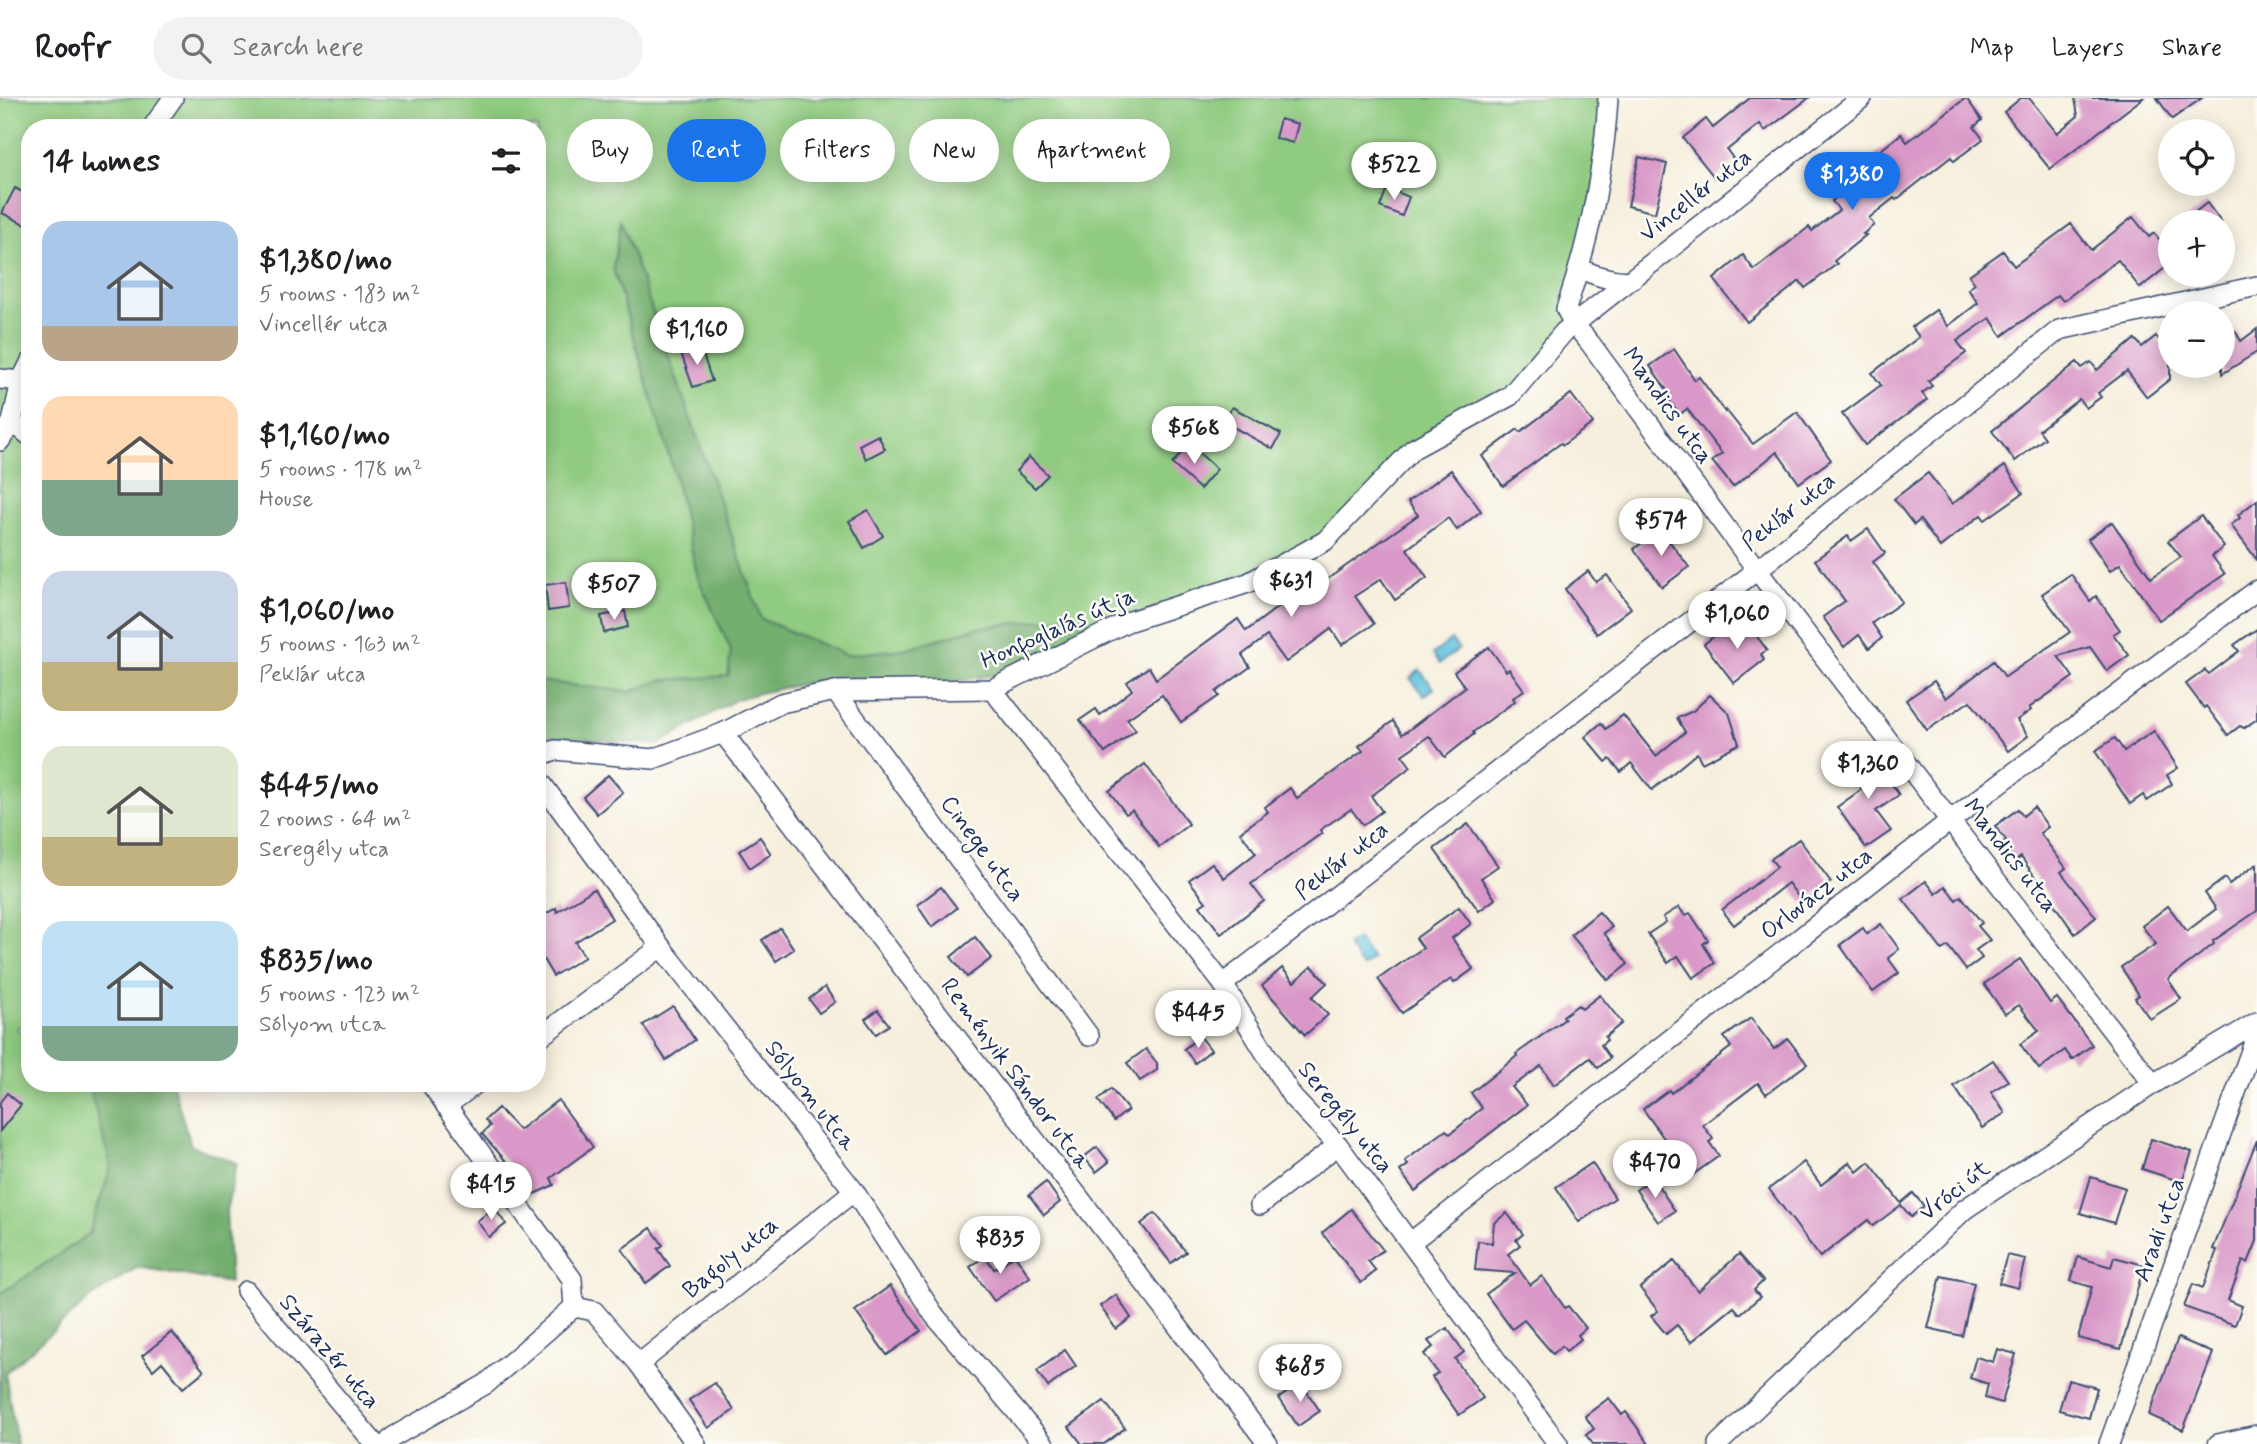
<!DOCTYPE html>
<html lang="en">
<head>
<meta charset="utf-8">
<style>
  body { margin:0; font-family:Mynerve,sans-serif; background:#f2f2f2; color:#202124; height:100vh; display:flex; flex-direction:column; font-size:26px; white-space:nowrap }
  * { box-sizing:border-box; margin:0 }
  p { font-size:23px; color:#757577 }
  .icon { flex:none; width:38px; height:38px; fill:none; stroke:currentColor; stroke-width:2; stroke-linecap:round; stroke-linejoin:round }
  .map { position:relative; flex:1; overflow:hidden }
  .panel { position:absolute; left:21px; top:21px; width:525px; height:973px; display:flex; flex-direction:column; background:#fff; border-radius:28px; box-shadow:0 4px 18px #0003 }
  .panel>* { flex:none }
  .hud { position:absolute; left:567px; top:21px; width:665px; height:63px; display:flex; gap:14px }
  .fabs { position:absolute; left:2158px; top:21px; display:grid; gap:14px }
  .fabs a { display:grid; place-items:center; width:77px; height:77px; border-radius:50%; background:#fff; box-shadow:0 4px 18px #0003; font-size:35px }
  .price { position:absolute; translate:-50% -60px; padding:0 16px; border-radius:24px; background:#fff; color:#222; font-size:23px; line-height:46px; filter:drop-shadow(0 2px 4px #0008) }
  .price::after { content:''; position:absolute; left:50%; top:42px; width:21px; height:16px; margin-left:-10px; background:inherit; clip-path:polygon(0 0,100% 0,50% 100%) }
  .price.active { background:#1a73e8; color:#fff }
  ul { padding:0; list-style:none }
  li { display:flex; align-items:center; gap:21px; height:175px; padding:0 21px }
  li span { display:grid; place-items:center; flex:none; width:196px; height:140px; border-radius:21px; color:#555 }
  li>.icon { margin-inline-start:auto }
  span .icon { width:84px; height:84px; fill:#fffc; stroke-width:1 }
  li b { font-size:30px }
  h2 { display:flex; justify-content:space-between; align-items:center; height:84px; padding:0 21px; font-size:30px }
  .tag { padding:0 24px; border-radius:32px; background:#fff; box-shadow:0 4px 18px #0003; font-size:24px; line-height:63px }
  .tag.active { background:#1a73e8; color:#fff }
  header { display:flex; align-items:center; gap:42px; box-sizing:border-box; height:98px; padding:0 35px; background:#fff; border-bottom:2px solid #e0e0e0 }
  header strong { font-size:33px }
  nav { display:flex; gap:38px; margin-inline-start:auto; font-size:24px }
  .search { width:490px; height:63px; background:#f2f2f2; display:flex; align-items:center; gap:18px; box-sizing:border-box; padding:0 24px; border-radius:38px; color:#757577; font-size:26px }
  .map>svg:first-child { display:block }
</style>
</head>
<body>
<header>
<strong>Roofr</strong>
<div class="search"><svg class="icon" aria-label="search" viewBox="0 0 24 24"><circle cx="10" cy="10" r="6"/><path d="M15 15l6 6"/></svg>Search here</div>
<nav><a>Map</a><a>Layers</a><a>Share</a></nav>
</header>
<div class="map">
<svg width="2257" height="1346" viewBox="0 0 2257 1346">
  <rect width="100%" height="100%" fill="#fdfcf7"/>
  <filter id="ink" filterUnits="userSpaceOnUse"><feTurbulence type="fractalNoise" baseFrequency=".0143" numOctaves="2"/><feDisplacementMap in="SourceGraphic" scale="14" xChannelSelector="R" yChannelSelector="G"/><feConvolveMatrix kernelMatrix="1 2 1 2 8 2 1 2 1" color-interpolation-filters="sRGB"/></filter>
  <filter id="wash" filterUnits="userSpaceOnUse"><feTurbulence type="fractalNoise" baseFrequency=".00686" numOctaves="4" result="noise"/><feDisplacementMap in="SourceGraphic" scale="28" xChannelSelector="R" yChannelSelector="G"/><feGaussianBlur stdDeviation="1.57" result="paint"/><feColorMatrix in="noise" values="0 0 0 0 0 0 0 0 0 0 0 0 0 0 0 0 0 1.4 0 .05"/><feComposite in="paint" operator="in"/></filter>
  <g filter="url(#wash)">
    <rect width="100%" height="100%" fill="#f6efdd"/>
    <polygon fill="#8fcb80" stroke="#557d6f" stroke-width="2" points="0,0 1608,0 1574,226 1510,298 1413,351 1325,443 1102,534 976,530 904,551 846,557 761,521 621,124 613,170 674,375 698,480 731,552 728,579 662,582 630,594 537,583 537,30 30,30 30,925 16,930 30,942 30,985 85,985 89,988 112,1069 89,1136 0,1196"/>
    <g fill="#73af6e" stroke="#476f66" stroke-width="2">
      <polygon points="621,123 761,521 846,557 904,551 976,530 1070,519 1100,528 999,576 925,589 821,582 759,595 737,601 657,647 537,637 537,583 630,594 661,582 728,578 731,552 698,480 674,375 613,170"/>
      <polygon points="85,985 172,985 191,1048 237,1065 226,1113 230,1185 138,1169 92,1199 5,1275 17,1346 0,1346 0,1196 89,1136 111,1069 89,988"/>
    </g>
    <g fill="#5dc0dc" stroke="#3c789d" stroke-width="2">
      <polygon points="1451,542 1459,551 1440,565 1433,556"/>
      <polygon points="1420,572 1434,590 1424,598 1410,580"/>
      <polygon points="1357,841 1373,861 1363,869 1347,848"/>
    </g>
    <g id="blocks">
      <g fill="#d998c7">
        <polygon points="1750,0 1809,0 1765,33 1760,26 1727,52 1735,63 1715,80 1683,40 1706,21 1713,30"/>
        <polygon points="1966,0 1982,22 1974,29 1983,41 1954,63 1951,59 1896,102 1894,100 1869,120 1874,127 1863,136 1866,137 1834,163 1837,166 1805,190 1800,183 1747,224 1714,181 1743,157 1754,172 1809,129 1812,133 1839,112 1832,103 1872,71 1866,64 1901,36 1907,44"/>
        <polygon points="2021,0 2029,0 2057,35 2078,18 2075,0 2143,0 2050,71 2004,14"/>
        <polygon points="2157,0 2202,0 2172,21"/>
        <polygon points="1280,21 1298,26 1293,45 1275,40"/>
        <polygon points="1639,59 1667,66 1655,115 1628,108"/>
        <polygon points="15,90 30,98 30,129 2,115"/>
        <polygon points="1387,90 1409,99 1402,118 1380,109"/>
        <polygon points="2207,105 2221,124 2182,124"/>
        <polygon points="2133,119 2149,139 2154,135 2170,155 2170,166 2140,190 2118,162 2063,203 2058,197 2002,238 1990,220 1957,243 1966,255 1928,283 1932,288 1922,295 1927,302 1865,347 1842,316 1881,287 1872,275 1919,239 1912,229 1936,212 1948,228 1978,205 1968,191 1975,186 1969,177 2003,153 2014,168 2071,126 2091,152"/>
        <polygon points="2257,231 2257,254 2222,276 2222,241 2235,233 2241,243"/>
        <polygon points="2156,238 2170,256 2170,281 2147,299 2127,273 2098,295 2101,299 2086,310 2079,301 2039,332 2045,340 2015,363 1992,333 2077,264 2082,270 2091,264 2097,272 2135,241 2142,249"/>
        <polygon points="700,248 712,283 693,289 681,255"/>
        <polygon points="1674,251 1695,282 1699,279 1725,314 1726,312 1753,346 1797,314 1831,362 1799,385 1777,354 1733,389 1712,363 1722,356 1687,311 1679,317 1668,300 1671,298 1650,268"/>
        <polygon points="1571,296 1593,325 1563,347 1561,345 1503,388 1482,358 1518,331 1520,334"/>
        <polygon points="1232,309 1281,336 1273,351 1224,324"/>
        <polygon points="878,337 885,351 866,361 859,347"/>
        <polygon points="1189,346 1217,371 1200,391 1172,366"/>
        <polygon points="1029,359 1048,377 1035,390 1016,373"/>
        <polygon points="2005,368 2023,395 1985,422 1981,417 1940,449 1920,422 1914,427 1894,401 1928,375 1952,406"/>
        <polygon points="1451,372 1481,413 1457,432 1448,420 1407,451 1427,480 1395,502 1381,481 1355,498 1374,526 1342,547 1331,531 1286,564 1267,538 1242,557 1250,569 1216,594 1219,598 1181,624 1162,597 1127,621 1136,632 1105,655 1080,622 1096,611 1100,617 1132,592 1127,584 1149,569 1156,581 1238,521 1246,533 1294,497 1298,502 1418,417 1408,404"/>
        <polygon points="2257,402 2257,462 2231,427 2240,420 2238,417"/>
        <polygon points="868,412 883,438 864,450 849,423"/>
        <polygon points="2201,418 2224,449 2212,458 2225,476 2159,522 2120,466 2110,473 2088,441 2112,424 2151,480 2181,459 2168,443"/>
        <polygon points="1660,431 1689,469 1662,489 1634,451"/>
        <polygon points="1868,431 1885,455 1873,464 1902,504 1872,525 1882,540 1869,550 1859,537 1844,549 1823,519 1845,503 1815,462 1848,438 1851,443"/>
        <polygon points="1588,473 1596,484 1607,477 1631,510 1597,536 1565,491"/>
        <polygon points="2071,476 2090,503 2096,498 2120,532 2113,536 2129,557 2107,573 2090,549 2058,558 2073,579 2029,610 2031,612 2017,622 2028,638 2008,653 1970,603 1927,632 1906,602 1934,583 1946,600 1994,563 2005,579 2070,534 2042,496"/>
        <polygon points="566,484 569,510 548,513 545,487"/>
        <polygon points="625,513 628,529 604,535 601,518"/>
        <polygon points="1734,523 1742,534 1750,529 1767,552 1761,556 1764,562 1734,585 1704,546"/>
        <polygon points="2257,531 2257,621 2244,630 2240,628 2228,637 2206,608 2204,610 2186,586 2205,572 2209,576 2239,553 2234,547"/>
        <polygon points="1489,549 1506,573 1509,571 1524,592 1513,600 1515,603 1473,634 1474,636 1445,659 1429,638 1402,657 1411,669 1371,698 1382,713 1363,727 1351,711 1320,732 1322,735 1251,786 1264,803 1221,836 1200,808 1206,804 1189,782 1212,765 1224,780 1256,755 1240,734 1268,714 1265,709 1290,690 1297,700 1363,653 1359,648 1393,623 1402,636 1406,634 1465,589 1454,574"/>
        <polygon points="1710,597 1729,615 1739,646 1702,665 1697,655 1652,692 1631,665 1621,674 1610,661 1606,664 1585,639 1601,625 1606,631 1623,617 1656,658 1685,634 1677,620 1693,613"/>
        <polygon points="2154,633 2178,670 2167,677 2172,686 2147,703 2143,697 2130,706 2095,653 2115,640 2124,653"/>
        <polygon points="1871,654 1899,697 1876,713 1891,733 1866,750 1837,709 1862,691 1847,670"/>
        <polygon points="1145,666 1189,726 1159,749 1132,712 1126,716 1109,693"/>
        <polygon points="608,677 623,694 597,716 583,699"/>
        <polygon points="2034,709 2048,729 2040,735 2066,770 2061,774 2096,819 2075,836 2021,759 2016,763 2002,745 2006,742 1995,728 2018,711 2023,718"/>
        <polygon points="1468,726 1498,768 1481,780 1495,801 1479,813 1434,751"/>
        <polygon points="760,739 771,756 750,770 739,753"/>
        <polygon points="1799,741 1831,784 1803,805 1788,785 1734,827 1722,812 1777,769 1771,761"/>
        <polygon points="2257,766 2257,813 2213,843 2214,846 2168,881 2181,901 2150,921 2135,900 2139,897 2121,869 2156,846 2142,828 2168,808 2187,833 2216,811 2205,795 2225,780 2229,786"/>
        <polygon points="1926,783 1936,796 1945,788 1956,802 1961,798 1982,825 1978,828 1990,842 1976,852 1982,860 1966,872 1948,848 1942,852 1903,801"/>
        <polygon points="941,789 957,810 932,829 917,807"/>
        <polygon points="594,791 612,821 575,844 585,859 553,878 537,851 537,821 556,810 557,814"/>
        <polygon points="1459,809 1471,826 1452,840 1473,871 1454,885 1451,881 1402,915 1378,881 1423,850 1416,840"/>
        <polygon points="1679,809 1685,818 1690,815 1708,842 1703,846 1715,865 1693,880 1678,858 1668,865 1648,836 1666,824 1663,819"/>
        <polygon points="1599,814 1612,829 1604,835 1628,866 1608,882 1571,837"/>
        <polygon points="1881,826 1899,851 1888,860 1899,875 1873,894 1840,847 1863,830 1867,836"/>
        <polygon points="780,830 794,851 776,863 762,842"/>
        <polygon points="975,839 992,860 967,879 951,859"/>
        <polygon points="2020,861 2050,905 2057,900 2092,947 2072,962 2065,952 2039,971 2020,946 2039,933 2019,907 2005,916 1984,886"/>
        <polygon points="1312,868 1327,885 1312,899 1328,917 1305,937 1262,888 1282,870 1294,884"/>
        <polygon points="825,889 835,904 819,915 809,901"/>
        <polygon points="1600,897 1622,925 1605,939 1607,942 1601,947 1610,960 1598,970 1590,960 1554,987 1541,968 1512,989 1527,1007 1415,1093 1400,1073 1408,1067 1405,1063 1446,1032 1450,1036 1482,1010 1471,995 1517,958 1516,956 1565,921 1563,918 1578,907 1582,911"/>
        <polygon points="673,908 695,942 666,962 643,927"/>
        <polygon points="878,912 889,927 876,936 865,921"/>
        <polygon points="1751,920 1774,951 1788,941 1807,966 1766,996 1758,985 1703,1027 1713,1041 1709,1044 1719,1058 1691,1078 1643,1011 1669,992 1671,995 1731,949 1724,939"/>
        <polygon points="1200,938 1211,952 1195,965 1184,951"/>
        <polygon points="1146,951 1157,965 1157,972 1140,983 1127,965"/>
        <polygon points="1993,962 2008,983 1991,994 2005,1015 1982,1030 1954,988"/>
        <polygon points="1111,991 1128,1012 1114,1023 1098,1002"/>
        <polygon points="7,995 21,1007 0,1033 0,1004"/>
        <polygon points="558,1002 593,1049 551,1080 554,1087 532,1097 518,1068 514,1072 482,1036 490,1028 485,1022 498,1010 519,1032"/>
        <polygon points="2151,1041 2192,1054 2182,1084 2142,1071"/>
        <polygon points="2257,1042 2257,1143 2248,1165 2243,1163 2228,1202 2242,1208 2235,1227 2184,1209 2193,1186 2203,1190 2217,1152 2213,1151"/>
        <polygon points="1097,1049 1109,1064 1096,1074 1084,1059"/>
        <polygon points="1804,1064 1821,1087 1850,1064 1857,1074 1869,1064 1901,1105 1913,1095 1924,1108 1911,1119 1901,1107 1873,1128 1868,1122 1820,1159 1769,1091"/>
        <polygon points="1592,1065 1615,1100 1579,1124 1556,1089"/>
        <polygon points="2091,1079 2125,1090 2114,1125 2080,1115"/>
        <polygon points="1653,1080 1675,1113 1658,1124 1636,1092"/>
        <polygon points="1046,1084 1060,1104 1044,1117 1029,1097"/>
        <polygon points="494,1110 506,1126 489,1139 477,1123"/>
        <polygon points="1351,1111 1383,1152 1368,1163 1376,1173 1361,1185 1322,1135"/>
        <polygon points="1155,1115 1186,1154 1171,1165 1141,1126"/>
        <polygon points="1507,1115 1523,1136 1516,1142 1520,1147 1508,1156 1530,1187 1542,1178 1565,1210 1568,1208 1586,1230 1578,1237 1581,1241 1566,1253 1562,1248 1553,1256 1524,1222 1512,1231 1486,1196 1515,1175 1475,1172 1478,1143 1492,1145 1494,1125"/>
        <polygon points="651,1130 663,1147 658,1151 670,1168 646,1185 622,1151"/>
        <polygon points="1739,1156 1763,1183 1754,1192 1760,1199 1740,1216 1734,1209 1691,1244 1677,1227 1666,1236 1651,1218 1658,1213 1640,1190 1674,1163 1698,1193"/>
        <polygon points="1015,1157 1030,1179 994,1203 970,1169 985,1158 994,1171"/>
        <polygon points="2007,1157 2025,1161 2018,1190 1999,1185"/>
        <polygon points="2078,1159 2111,1169 2114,1159 2144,1167 2121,1251 2078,1240 2092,1189 2071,1183"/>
        <polygon points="1941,1178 1974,1185 1962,1238 1928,1230"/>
        <polygon points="890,1188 921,1233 887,1257 855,1213"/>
        <polygon points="1116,1197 1131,1220 1116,1231 1100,1208"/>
        <polygon points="1447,1230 1464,1254 1455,1261 1483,1300 1459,1317 1432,1279 1438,1275 1424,1256 1433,1249 1428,1243"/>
        <polygon points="172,1234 204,1273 183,1290 162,1264 153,1272 142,1258"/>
        <polygon points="2178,1240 2213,1255 2183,1332 2149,1317"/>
        <polygon points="1997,1251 2016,1256 2002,1305 1985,1300 1988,1286 1970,1280 1976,1259 1993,1264"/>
        <polygon points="1065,1252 1076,1268 1048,1289 1037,1273"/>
        <polygon points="2068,1282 2097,1290 2089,1320 2059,1312"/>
        <polygon points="715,1285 734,1312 708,1330 689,1302"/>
        <polygon points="1301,1285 1320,1313 1298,1328 1279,1300"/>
        <polygon points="1609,1300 1622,1317 1626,1314 1649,1346 1593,1346 1586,1337 1594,1331 1585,1318"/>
        <polygon points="1104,1303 1125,1330 1104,1346 1082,1346 1069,1329"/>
      </g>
    </g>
  </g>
  <g filter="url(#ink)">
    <use href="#blocks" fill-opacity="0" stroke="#3c4c71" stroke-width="2"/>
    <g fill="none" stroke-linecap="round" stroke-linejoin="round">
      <g stroke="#3c4c71" stroke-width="22">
        <g id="minor">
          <path d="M1608,0C1604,71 1589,143 1566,211L1574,226L1590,245L1757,472L2153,986"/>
          <polyline points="152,30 173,0"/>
          <path d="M1579,170C1596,178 1609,182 1628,183"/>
          <polyline points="0,281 21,283"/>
          <polyline points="12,324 30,338"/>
          <polyline points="0,343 12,324 21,283 30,265"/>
          <polyline points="992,591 1223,886 1293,1000 1338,1047 1558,1346"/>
          <polyline points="835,593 1089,938"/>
          <polyline points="723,635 1268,1346"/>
          <polyline points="537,659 555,652 653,661 723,635 781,605 835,593 992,591 1127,524 1248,485 1325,443 1413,351 1510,298 1564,234 1862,0"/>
          <polyline points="537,679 661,849 854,1093 934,1217 1044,1346"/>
          <polyline points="1223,886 1757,472 2059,232 2257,188"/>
          <polyline points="537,941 661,849"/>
          <polyline points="430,985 572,1181 574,1209"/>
          <polyline points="446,1008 477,985"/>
          <polyline points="1260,1107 1338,1047"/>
          <polyline points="1411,1144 1951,722 2257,492"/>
          <polyline points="246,1193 375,1346"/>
          <polyline points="574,1209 594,1213 639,1266 696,1346"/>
          <polyline points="639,1266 854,1093"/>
          <polyline points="387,1346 393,1339 486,1286 574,1209"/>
          <polyline points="1718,1346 1965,1111 2153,986 2257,924"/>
          <polyline points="2109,1346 2257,936"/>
          <polyline points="2218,1346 2257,1337"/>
        </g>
      </g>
      <use href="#minor" stroke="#fff" stroke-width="19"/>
    </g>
  </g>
  <g text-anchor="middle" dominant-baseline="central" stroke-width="5" stroke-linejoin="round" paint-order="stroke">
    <g font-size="24" fill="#1b2f5e" stroke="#fdfcf7">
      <text transform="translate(1696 98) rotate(-38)">Vincellér utca</text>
      <text transform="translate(1667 308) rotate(54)">Mandics utca</text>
      <text transform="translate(1789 414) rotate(-38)">Peklár utca</text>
      <text transform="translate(1058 531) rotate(-24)">Honfoglalás útja</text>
      <text transform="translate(982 751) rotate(54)">Cinege utca</text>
      <text transform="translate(2010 758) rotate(52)">Mandics utca</text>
      <text transform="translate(1342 763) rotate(-38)">Peklár utca</text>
      <text transform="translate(1817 796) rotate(-38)">Orlovácz utca</text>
      <text transform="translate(1015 976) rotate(53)">Reményik Sándor utca</text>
      <text transform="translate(810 998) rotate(52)">Sólyom utca</text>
      <text transform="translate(1345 1020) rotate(51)">Seregély utca</text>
      <text transform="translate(1955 1093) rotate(-38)">Vróci út</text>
      <text transform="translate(2160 1132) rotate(-70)">Aradi utca</text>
      <text transform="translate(731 1160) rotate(-39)">Bagoly utca</text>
      <text transform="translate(329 1254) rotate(50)">Szárazér utca</text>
    </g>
  </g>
</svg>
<div class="fabs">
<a><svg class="icon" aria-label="locate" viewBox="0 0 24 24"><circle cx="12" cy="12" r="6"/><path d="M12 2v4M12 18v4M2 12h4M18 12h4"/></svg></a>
<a>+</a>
<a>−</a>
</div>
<b class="price" style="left:1394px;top:104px">$522</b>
<b class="price active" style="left:1852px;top:114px">$1,380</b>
<b class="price" style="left:697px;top:269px">$1,160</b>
<b class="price" style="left:1194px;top:368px">$568</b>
<b class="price" style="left:1661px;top:460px">$574</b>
<b class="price" style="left:1291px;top:521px">$631</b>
<b class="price" style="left:614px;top:524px">$507</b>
<b class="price" style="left:1737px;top:553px">$1,060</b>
<b class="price" style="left:1868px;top:703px">$1,360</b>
<b class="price" style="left:1198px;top:952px">$445</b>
<b class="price" style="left:1655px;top:1102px">$470</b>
<b class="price" style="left:491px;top:1124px">$415</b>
<b class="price" style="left:1000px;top:1178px">$835</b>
<b class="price" style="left:1300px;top:1306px">$685</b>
<div class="hud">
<a class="tag">Buy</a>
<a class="tag active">Rent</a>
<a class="tag">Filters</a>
<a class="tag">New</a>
<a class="tag">Apartment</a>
</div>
<section class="panel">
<h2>14 homes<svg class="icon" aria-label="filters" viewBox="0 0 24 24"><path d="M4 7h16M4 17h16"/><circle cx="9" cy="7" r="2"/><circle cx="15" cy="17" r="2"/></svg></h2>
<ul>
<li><span style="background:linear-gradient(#a9c7e8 75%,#b9a48a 0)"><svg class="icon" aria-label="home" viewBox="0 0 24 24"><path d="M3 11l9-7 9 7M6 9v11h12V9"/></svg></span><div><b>$1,380/mo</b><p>5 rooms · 183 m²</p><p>Vincellér utca</p></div></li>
<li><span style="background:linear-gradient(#ffd9b3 60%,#7fa58c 0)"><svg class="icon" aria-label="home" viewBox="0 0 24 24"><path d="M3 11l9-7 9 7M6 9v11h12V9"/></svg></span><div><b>$1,160/mo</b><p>5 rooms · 178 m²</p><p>House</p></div></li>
<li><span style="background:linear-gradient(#c9d6e8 65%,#c2b280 0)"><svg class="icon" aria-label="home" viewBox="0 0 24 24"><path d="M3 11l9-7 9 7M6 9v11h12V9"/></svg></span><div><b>$1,060/mo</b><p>5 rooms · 163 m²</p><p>Peklár utca</p></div></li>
<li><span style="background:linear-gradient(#dfe7d0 65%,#c2b280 0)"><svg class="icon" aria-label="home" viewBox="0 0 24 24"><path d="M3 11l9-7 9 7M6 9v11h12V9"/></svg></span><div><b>$445/mo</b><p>2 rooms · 64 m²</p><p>Seregély utca</p></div></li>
<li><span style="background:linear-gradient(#bfe0f5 75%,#7fa58c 0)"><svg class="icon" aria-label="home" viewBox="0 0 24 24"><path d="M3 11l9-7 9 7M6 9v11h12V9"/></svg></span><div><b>$835/mo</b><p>5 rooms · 123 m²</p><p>Sólyom utca</p></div></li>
</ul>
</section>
</div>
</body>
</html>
